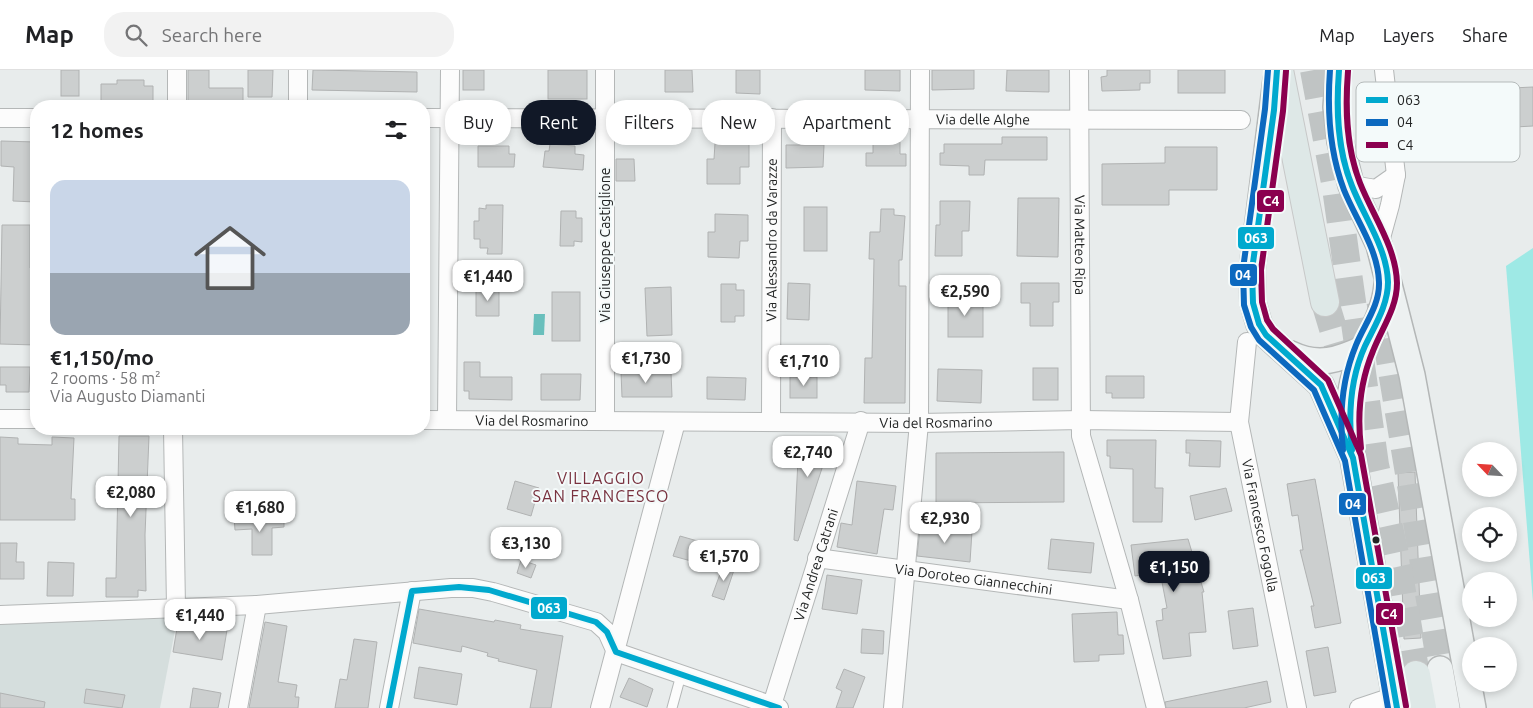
<!DOCTYPE html>
<html lang="en">
<head>
<meta charset="utf-8">
<style>
  body { margin:0; font-family:Ubuntu,sans-serif; background:#f2f2f2; color:#202124; height:100vh; display:flex; flex-direction:column; font-size:19px; white-space:nowrap }
  * { box-sizing:border-box; margin:0 }
  p { font-size:16px; color:#757577 }
  .icon { flex:none; width:28px; height:28px; fill:none; stroke:currentColor; stroke-width:2; stroke-linecap:round; stroke-linejoin:round }
  .map { position:relative; flex:1; overflow:hidden }
  .details { position:absolute; left:30px; top:30px; width:400px; height:335px; display:flex; flex-direction:column; background:#fff; border-radius:20px; box-shadow:0 2px 8px #0003 }
  .details>* { flex:none }
  .banner { position:absolute; left:445px; top:30px; width:475px; height:45px; display:flex; gap:10px }
  .needle { width:32px; rotate:295deg }
  .controls { position:absolute; left:1462px; top:372px; display:grid; gap:10px }
  .controls a { display:grid; place-items:center; width:55px; height:55px; border-radius:50%; background:#fff; box-shadow:0 2px 8px #0003; font-size:25px }
  .price { position:absolute; translate:-50% -42px; padding:0 11px; border-radius:10px; background:#fff; color:#222; font-size:16px; line-height:32px; filter:drop-shadow(0 1px 2px #0008) }
  .price::after { content:''; position:absolute; left:50%; top:30px; width:15px; height:11px; margin-left:-8px; background:inherit; clip-path:polygon(0 0,100% 0,50% 100%) }
  .price.current { background:#111827; color:#fff }
  ul { padding:0; list-style:none }
  li { display:grid; align-content:center; gap:10px; height:265px; padding:0 20px }
  li span { display:grid; place-items:center; height:155px; border-radius:15px; color:#555 }
  li>.icon { margin-inline-start:auto }
  span .icon { width:90px; height:90px; fill:#fffc; stroke-width:1 }
  li b { font-size:21px }
  h2 { display:flex; justify-content:space-between; align-items:center; height:60px; padding:0 20px; font-size:21px }
  .pill { padding:0 18px; border-radius:20px; background:#fff; box-shadow:0 2px 8px #0003; font-size:18px; line-height:45px }
  .pill.current { background:#111827; color:#fff }
  header { display:flex; align-items:center; gap:30px; box-sizing:border-box; height:70px; padding:0 25px; background:#fff; border-bottom:1px solid #e0e0e0 }
  header strong { font-size:24px }
  nav { display:flex; gap:28px; margin-inline-start:auto; font-size:18px }
  .search { width:350px; height:45px; background:#f2f2f2; display:flex; align-items:center; gap:12px; box-sizing:border-box; padding:0 18px; border-radius:20px; color:#757577; font-size:19px }
  .map>svg:first-child { display:block }
</style>
</head>
<body>
<header>
<strong>Map</strong>
<div class="search"><svg class="icon" aria-label="search" viewBox="0 0 24 24"><circle cx="10" cy="10" r="6"/><path d="M15 15l6 6"/></svg>Search here</div>
<nav><a>Map</a><a>Layers</a><a>Share</a></nav>
</header>
<div class="map">
<svg width="1533" height="638" viewBox="0 0 1533 638">
  <rect width="100%" height="100%" fill="#e8ecec"/>
  <polygon fill="#d5dedd" points="178,545 160,638 0,638 0,553"/>
  <polygon fill="#9ee9e5" points="1533,178 1533,532 1506,196"/>
  <polygon fill="#69bfbc" points="534,244 545,244 544,265 533,265"/>
  <g fill="#cccfcf" stroke="#b0b2b2">
    <rect x="61" y="0" width="18" height="26"/>
    <polygon points="188,0 209,0 209,18 243,18 243,32 188,33"/>
    <polygon points="248,0 273,0 272,27 248,27"/>
    <polygon points="313,0 417,2 417,22 312,20"/>
    <rect x="463" y="0" width="21" height="20"/>
    <rect x="548" y="0" width="39" height="29"/>
    <polygon points="665,0 692,0 693,22 665,22"/>
    <polygon points="736,0 760,0 760,24 736,23"/>
    <polygon points="865,0 900,0 900,21 865,20"/>
    <polygon points="932,0 974,0 974,19 932,20"/>
    <polygon points="1007,0 1049,0 1049,22 1006,21"/>
    <polygon points="1107,0 1150,0 1150,13 1140,13 1140,20 1102,21 1101,7 1107,6"/>
    <rect x="1178" y="0" width="47" height="23"/>
    <polygon points="117,10 144,10 144,16 153,16 153,33 101,33 101,14 117,14"/>
    <polygon points="1533,17 1533,56 1515,57 1512,18"/>
    <polygon points="1002,67 1047,67 1047,90 985,90 984,105 969,105 969,96 940,95 940,83 944,83 944,74 1002,74"/>
    <polygon points="1,71 36,72 36,132 13,131 14,97 1,96"/>
    <polygon points="873,72 900,72 900,84 906,84 906,96 866,96 866,83 873,83"/>
    <polygon points="715,73 749,73 749,97 740,97 740,114 707,114 707,89 714,89"/>
    <polygon points="550,74 575,76 575,84 584,85 583,100 543,97 545,81 549,81"/>
    <polygon points="786,75 824,75 823,97 786,98"/>
    <polygon points="478,76 509,76 509,84 515,84 514,97 478,97"/>
    <polygon points="1165,77 1217,77 1217,120 1169,120 1169,135 1102,135 1102,94 1165,93"/>
    <polygon points="616,89 634,89 635,111 616,111"/>
    <polygon points="1018,128 1059,128 1058,187 1017,186"/>
    <polygon points="940,131 970,131 969,161 962,161 962,186 935,186 936,155 940,155"/>
    <polygon points="486,135 503,135 502,184 487,184 488,178 480,178 480,169 474,169 474,151 479,151 479,138 486,139"/>
    <rect x="804" y="137" width="23" height="44"/>
    <polygon points="881,139 894,139 894,145 905,146 902,190 899,190 899,216 906,216 905,333 864,333 865,288 872,288 874,189 869,189 870,162 880,162"/>
    <polygon points="561,141 576,141 576,148 582,148 582,172 574,171 574,176 560,176"/>
    <polygon points="715,144 748,145 748,171 740,171 739,188 708,187 708,162 715,162"/>
    <polygon points="2,155 30,155 30,198 36,198 36,275 0,274"/>
    <polygon points="788,213 810,214 809,250 787,249"/>
    <polygon points="1021,213 1059,213 1059,232 1053,232 1053,256 1030,256 1030,233 1021,233"/>
    <polygon points="721,214 736,214 736,220 744,220 744,246 735,246 735,252 721,252"/>
    <polygon points="487,215 499,215 499,246 476,246 476,221 486,221"/>
    <polygon points="671,217 672,265 647,266 645,218"/>
    <rect x="552" y="222" width="28" height="49"/>
    <rect x="948" y="227" width="35" height="40"/>
    <polygon points="464,292 480,292 480,307 512,307 512,330 469,329 469,321 464,321"/>
    <polygon points="0,297 30,297 29,322 6,322 6,315 0,315"/>
    <rect x="1033" y="298" width="25" height="32"/>
    <polygon points="938,299 982,300 981,333 937,331"/>
    <polygon points="621,302 671,302 672,327 622,327"/>
    <polygon points="541,304 581,304 580,330 541,330"/>
    <polygon points="1106,306 1144,306 1144,328 1112,328 1112,323 1106,323"/>
    <polygon points="707,307 746,308 745,330 707,329"/>
    <rect x="790" y="307" width="27" height="21"/>
    <polygon points="119,366 149,366 145,465 146,521 138,520 138,527 106,527 106,508 116,508"/>
    <polygon points="0,367 18,368 18,374 52,375 52,367 74,368 71,429 75,429 75,450 0,450"/>
    <polygon points="799,370 831,371 798,471 794,470"/>
    <polygon points="1107,370 1156,370 1155,418 1163,418 1162,452 1133,452 1133,399 1110,398 1110,386 1107,386"/>
    <polygon points="1186,370 1221,371 1220,397 1189,396 1190,383 1186,383"/>
    <polygon points="1064,382 1064,432 936,433 936,383"/>
    <polygon points="1415,402 1421,568 1404,569 1398,403"/>
    <polygon points="1315,409 1341,553 1315,558 1311,536 1314,536 1300,480 1303,480 1298,445 1292,446 1287,414"/>
    <polygon points="515,411 539,418 531,446 507,439"/>
    <polygon points="857,411 896,416 893,440 884,439 877,484 837,477 841,453 852,455"/>
    <polygon points="1226,418 1232,441 1195,450 1190,426"/>
    <polygon points="234,447 284,449 284,457 272,458 272,485 252,485 252,459 235,460"/>
    <polygon points="920,458 972,461 970,492 917,486"/>
    <polygon points="680,466 708,474 702,494 673,486"/>
    <polygon points="1051,469 1094,473 1091,503 1048,499"/>
    <polygon points="1188,469 1204,522 1202,522 1206,562 1189,563 1191,586 1163,589 1156,551 1163,550 1162,539 1167,538 1160,502 1135,506 1131,475"/>
    <polygon points="0,473 17,473 16,492 24,492 24,509 0,509"/>
    <polygon points="521,490 536,495 531,508 517,503"/>
    <polygon points="48,492 74,493 73,526 47,526"/>
    <polygon points="724,493 735,497 724,530 712,526"/>
    <polygon points="827,505 862,510 857,544 822,539"/>
    <polygon points="1253,538 1258,576 1233,579 1228,541"/>
    <polygon points="419,539 494,552 495,550 521,555 520,559 563,566 551,638 530,638 537,600 498,591 499,589 487,586 488,583 462,576 461,582 413,573"/>
    <polygon points="1117,542 1118,565 1123,565 1124,584 1099,585 1099,591 1074,592 1072,544"/>
    <polygon points="178,552 227,560 222,590 173,582"/>
    <polygon points="265,552 287,556 278,612 297,615 295,627 299,627 298,638 249,638"/>
    <polygon points="862,559 884,561 883,584 861,583"/>
    <polygon points="354,569 377,572 368,638 335,638 340,609 347,610"/>
    <polygon points="1328,577 1336,622 1314,626 1306,581"/>
    <polygon points="419,597 462,604 457,635 414,628"/>
    <polygon points="844,599 865,607 853,638 836,638 842,621 836,618"/>
    <polygon points="629,608 653,619 647,637 620,627"/>
    <polygon points="1267,611 1271,632 1244,638 1166,638 1165,632"/>
    <polygon points="193,618 221,623 218,638 190,638"/>
    <polygon points="86,619 125,625 122,638 84,633"/>
    <polygon points="0,623 45,632 44,638 0,638"/>
  </g>
  <g fill="none" stroke-linecap="round" stroke-linejoin="round">
    <polyline stroke="#c0c4c4" stroke-width="25" stroke-dasharray="25 12" stroke-linecap="butt" points="1379,232 1440,599"/>
    <g stroke="#c0c4c4" stroke-width="28" stroke-dasharray="28 14" stroke-linecap="butt">
      <polyline points="1314,0 1336,118 1375,395 1398,498 1416,605"/>
      <polyline points="1325,232 1349,312"/>
    </g>
    <g stroke="#b4b7b7" stroke-width="11">
      <polyline id="service" points="672,638 681,605"/>
    </g>
    <g stroke="#b4b7b7" stroke-width="20">
      <g id="minor">
        <polyline points="177,0 177,36"/>
        <polyline points="298,0 298,36"/>
        <path id="s1" d="M1079,0L1081,366L1129,530L1156,638"/>
        <polyline points="1384,0 1396,105"/>
        <polyline points="0,48 36,48"/>
        <path id="s2" d="M424,48L1241,50"/>
        <polyline points="1351,115 1376,119 1396,105 1390,135 1379,175"/>
        <path id="s3" d="M1247,272L1239,352L1297,638"/>
        <polyline points="0,349 36,349"/>
        <path id="s4" d="M424,350L919,353L1081,350L1239,352"/>
        <polyline points="447,350 450,0"/>
        <polyline points="605,351 605,0"/>
        <path id="s5" d="M771,351L772,48"/>
        <polyline points="173,359 176,537"/>
        <path id="s6" d="M817,488L1129,530"/>
        <polyline points="0,545 257,535 451,518 473,518 493,522 596,552 607,562 616,582 779,638"/>
        <polyline points="238,638 257,535"/>
        <polyline points="389,638 412,521"/>
        <polyline points="600,638 676,352"/>
        <path id="s7" d="M771,638L861,351"/>
        <polyline points="893,638 919,353 920,0"/>
        <polyline points="1359,638 1395,626"/>
      </g>
    </g>
    <g stroke="#b4b7b7" stroke-width="28">
      <g id="secondary">
        <polyline points="1339,0 1336,37 1340,71 1351,115 1379,175 1412,305 1473,638"/>
        <polyline points="1276,10 1252,200 1253,233 1259,254 1266,265 1321,315 1353,388 1397,638"/>
        <path d="M1291,284C1318,297 1339,290 1364,278"/>
        <path d="M1350,366C1345,335 1353,304 1365,276C1375,256 1385,238 1387,215"/>
        <polyline points="1440,599 1447,638"/>
      </g>
    </g>
    <g stroke="#c7c8c8" stroke-width="30">
      <g id="primary">
        <polyline points="1279,0 1325,232"/>
        <polyline points="1416,605 1422,638"/>
      </g>
    </g>
    <use href="#service" stroke="#fcfcfc" stroke-width="9"/>
    <use href="#minor" stroke="#fcfcfc" stroke-width="18"/>
    <use href="#secondary" stroke="#edf1f1" stroke-width="25"/>
    <use href="#primary" stroke="#dee8e7" stroke-width="28"/>
    <g stroke="#f4fafa" stroke-width="10">
      <g id="bus-1">
        <polyline points="1277,0 1274,40 1252,200 1253,233 1259,254 1266,265 1321,315 1353,388 1397,638"/>
        <path d="M1339,0C1336,39 1337,79 1352,116C1364,147 1387,178 1388,212C1388,235 1375,255 1365,276C1350,309 1348,344 1352,380"/>
        <polyline points="389,638 412,521 459,517 489,520 596,552 607,562 616,582 779,638"/>
      </g>
    </g>
    <g stroke="#f4fafa" stroke-width="10">
      <g id="bus-2">
        <polyline points="1268,0 1265,39 1243,199 1244,235 1251,257 1259,270 1314,320 1345,391 1388,638"/>
        <path d="M1330,0C1327,41 1329,81 1344,120C1356,150 1378,179 1379,212C1380,235 1364,255 1356,275C1342,309 1339,344 1343,380"/>
      </g>
    </g>
    <g stroke="#f4fafa" stroke-width="10">
      <g id="bus-3">
        <polyline points="1286,1 1283,41 1261,200 1262,232 1267,250 1273,259 1328,310 1361,385 1406,636"/>
        <path d="M1348,1C1345,39 1346,77 1360,113C1373,146 1396,177 1397,213C1397,238 1382,258 1373,281C1360,312 1357,345 1361,378"/>
      </g>
    </g>
    <use href="#bus-1" stroke="#00a9ce" stroke-width="6"/>
    <use href="#bus-2" stroke="#0c69bf" stroke-width="6"/>
    <use href="#bus-3" stroke="#8b004f" stroke-width="6"/>
  </g>
  <circle fill="#222424" stroke="#f4fafa" stroke-width="2" cx="1376" cy="470" r="4.5"/>
  <g text-anchor="middle" dominant-baseline="central" stroke-width="4" stroke-linejoin="round" paint-order="stroke">
    <g font-size="14" fill="#222424" stroke="#f4fafa">
      <text stroke="none"><textPath href="#s2" startOffset="559">Via delle Alghe</textPath></text>
      <text stroke="none"><textPath href="#s5" startOffset="181">Via Alessandro da Varazze</textPath></text>
      <text transform="translate(605 175) rotate(-90)">Via Giuseppe Castiglione</text>
      <text stroke="none"><textPath href="#s1" startOffset="175">Via Matteo Ripa</textPath></text>
      <text stroke="none"><textPath href="#s4" startOffset="108">Via del Rosmarino</textPath></text>
      <text stroke="none"><textPath href="#s4" startOffset="512">Via del Rosmarino</textPath></text>
      <text stroke="none"><textPath href="#s3" startOffset="186">Via Francesco Fogolla</textPath></text>
      <text stroke="none"><textPath href="#s7" startOffset="150">Via Andrea Catrani</textPath></text>
      <text stroke="none"><textPath href="#s6" startOffset="158">Via Doroteo Giannecchini</textPath></text>
    </g>
    <g font-size="16" letter-spacing="1" fill="#79323f" stroke="#f4fafa">
      <text x="601" y="408">VILLAGGIO<tspan x="601" dy="18">SAN FRANCESCO</tspan></text>
    </g>
  </g>
  <rect x="1356" y="12" width="164" height="80" rx="8" fill="#f4fafa" stroke="#b5baba" stroke-width="1"/>
  <rect x="1366" y="27" width="22" height="6" fill="#00a9ce"/>
  <rect x="1366" y="49" width="22" height="7" fill="#0c69bf"/>
  <rect x="1366" y="72" width="22" height="6" fill="#8b004f"/>
  <g font-size="14" fill="#222424">
    <text x="1397" y="35">063</text>
    <text x="1397" y="57">04</text>
    <text x="1397" y="80">C4</text>
  </g>
  <g stroke="#f4fafa" stroke-width="2">
    <rect x="1256" y="119" width="29" height="24" rx="5" fill="#8b004f"/>
    <rect x="1237" y="156" width="38" height="24" rx="5" fill="#00a9ce"/>
    <rect x="1229" y="193" width="29" height="24" rx="5" fill="#0c69bf"/>
    <rect x="1338" y="422" width="29" height="24" rx="5" fill="#0c69bf"/>
    <rect x="1355" y="496" width="38" height="24" rx="5" fill="#00a9ce"/>
    <rect x="530" y="526" width="38" height="24" rx="5" fill="#00a9ce"/>
    <rect x="1375" y="532" width="29" height="24" rx="5" fill="#8b004f"/>
  </g>
  <g font-size="14" text-anchor="middle" font-weight="bold" fill="#fff">
    <text x="1271" y="136">C4</text>
    <text x="1256" y="173">063</text>
    <text x="1243" y="210">04</text>
    <text x="1353" y="439">04</text>
    <text x="1374" y="513">063</text>
    <text x="549" y="543">063</text>
    <text x="1389" y="549">C4</text>
  </g>
</svg>
<div class="controls">
<a><svg class="needle" viewBox="-14 -14 28 28"><path d="M0-13l5 13h-10z" fill="#e53935"/><path d="M0 13l5-13h-10z" fill="#757577"/></svg></a>
<a><svg class="icon" aria-label="locate" viewBox="0 0 24 24"><circle cx="12" cy="12" r="6"/><path d="M12 2v4M12 18v4M2 12h4M18 12h4"/></svg></a>
<a>+</a>
<a>−</a>
</div>
<b class="price" style="left:488px;top:232px">€1,440</b>
<b class="price" style="left:965px;top:247px">€2,590</b>
<b class="price" style="left:646px;top:314px">€1,730</b>
<b class="price" style="left:804px;top:317px">€1,710</b>
<b class="price" style="left:808px;top:408px">€2,740</b>
<b class="price" style="left:131px;top:448px">€2,080</b>
<b class="price" style="left:260px;top:463px">€1,680</b>
<b class="price" style="left:945px;top:474px">€2,930</b>
<b class="price" style="left:526px;top:499px">€3,130</b>
<b class="price" style="left:724px;top:512px">€1,570</b>
<b class="price current" style="left:1174px;top:523px">€1,150</b>
<b class="price" style="left:200px;top:571px">€1,440</b>
<div class="banner">
<a class="pill">Buy</a>
<a class="pill current">Rent</a>
<a class="pill">Filters</a>
<a class="pill">New</a>
<a class="pill">Apartment</a>
</div>
<section class="details">
<h2>12 homes<svg class="icon" aria-label="filters" viewBox="0 0 24 24"><path d="M4 7h16M4 17h16"/><circle cx="9" cy="7" r="2"/><circle cx="15" cy="17" r="2"/></svg></h2>
<ul>
<li><span style="background:linear-gradient(#c9d6e8 60%,#9aa5b1 0)"><svg class="icon" aria-label="home" viewBox="0 0 24 24"><path d="M3 11l9-7 9 7M6 9v11h12V9"/></svg></span><div><b>€1,150/mo</b><p>2 rooms · 58 m²</p><p>Via Augusto Diamanti</p></div></li>
</ul>
</section>
</div>
</body>
</html>
